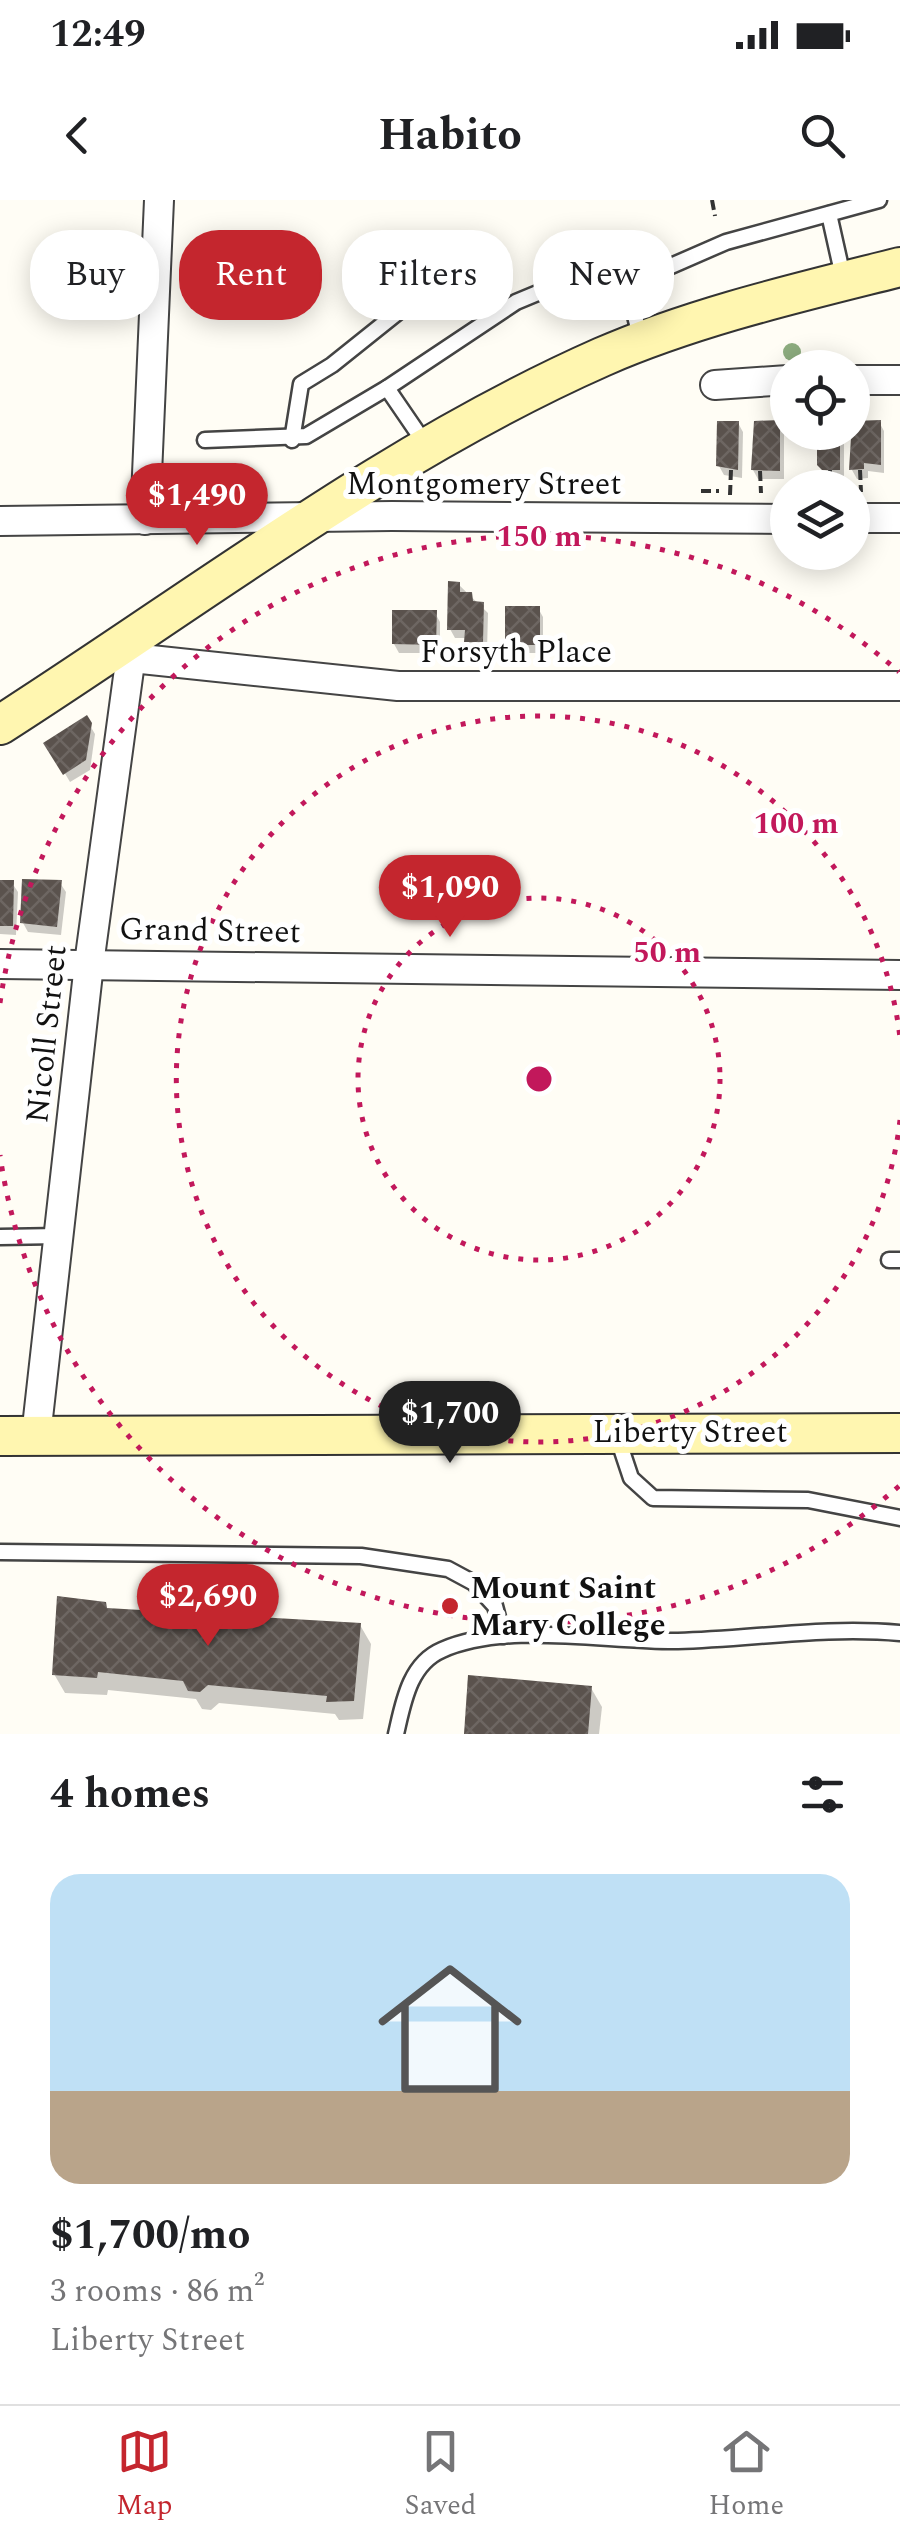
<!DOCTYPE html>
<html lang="en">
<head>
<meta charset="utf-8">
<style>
  body { margin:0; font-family:Spectral,serif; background:#f6f6f6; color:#202124; height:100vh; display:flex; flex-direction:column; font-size:38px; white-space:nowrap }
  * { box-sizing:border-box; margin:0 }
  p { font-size:32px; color:#757577 }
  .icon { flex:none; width:55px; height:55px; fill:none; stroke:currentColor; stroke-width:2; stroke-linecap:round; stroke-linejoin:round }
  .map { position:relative; height:1534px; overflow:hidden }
  .drawer { display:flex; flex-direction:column; background:#fff; flex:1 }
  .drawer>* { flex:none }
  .hud { position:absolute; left:30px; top:30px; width:840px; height:90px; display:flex; gap:20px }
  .buttons { position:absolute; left:770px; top:150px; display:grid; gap:20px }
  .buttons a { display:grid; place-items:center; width:100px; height:100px; border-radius:50%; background:#fff; box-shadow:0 5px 25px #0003; font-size:50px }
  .price { position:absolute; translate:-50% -85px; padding:0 22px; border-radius:35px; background:#c4262e; color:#fff; font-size:32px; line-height:65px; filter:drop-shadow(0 2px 5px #0008) }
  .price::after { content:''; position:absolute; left:50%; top:60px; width:30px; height:22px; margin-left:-15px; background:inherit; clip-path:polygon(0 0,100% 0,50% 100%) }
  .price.selected { background:#222; color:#fff }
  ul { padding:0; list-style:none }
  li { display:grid; align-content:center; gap:20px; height:530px; padding:0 50px }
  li+li { border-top:2px solid #e0e0e0 }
  li span { display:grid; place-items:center; height:310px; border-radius:30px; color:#555 }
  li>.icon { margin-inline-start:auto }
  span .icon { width:180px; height:180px; fill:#fffc; stroke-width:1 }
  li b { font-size:42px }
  h2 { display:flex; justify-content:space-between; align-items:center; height:120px; padding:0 50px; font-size:42px }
  .chip { padding:0 35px; border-radius:40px; background:#fff; box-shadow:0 5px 25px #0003; font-size:35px; line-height:90px }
  .chip.selected { background:#c4262e; color:#fff }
  .status { display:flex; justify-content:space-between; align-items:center; height:70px; padding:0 50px; background:#fff; direction:ltr }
  .status svg { height:28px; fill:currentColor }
  header { display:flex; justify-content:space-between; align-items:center; height:130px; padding:0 50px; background:#fff; font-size:45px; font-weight:700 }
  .menu { display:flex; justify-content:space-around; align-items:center; height:140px; border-top:2px solid #e0e0e0; background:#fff; font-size:28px; color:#757577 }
  .menu a { display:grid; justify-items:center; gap:5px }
  .menu .selected { color:#c4262e }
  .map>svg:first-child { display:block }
</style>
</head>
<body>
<div class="status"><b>12:49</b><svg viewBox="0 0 49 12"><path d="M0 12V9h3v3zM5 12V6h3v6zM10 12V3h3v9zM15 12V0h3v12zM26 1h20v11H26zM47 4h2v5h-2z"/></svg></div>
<header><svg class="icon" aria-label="back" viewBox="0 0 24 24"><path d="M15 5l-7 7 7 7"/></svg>Habito<svg class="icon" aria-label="search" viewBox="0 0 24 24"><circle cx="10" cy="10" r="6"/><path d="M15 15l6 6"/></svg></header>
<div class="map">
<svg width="900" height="1534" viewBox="0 0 900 1534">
  <defs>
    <pattern id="building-cross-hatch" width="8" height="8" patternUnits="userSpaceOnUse" patternTransform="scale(2.5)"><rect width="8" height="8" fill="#5a524d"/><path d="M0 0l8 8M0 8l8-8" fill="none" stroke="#6d6662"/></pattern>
  </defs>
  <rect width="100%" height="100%" fill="#fffdf5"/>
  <g fill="#0003">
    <polygon points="879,222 884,231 884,273 868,271 868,278 857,279 852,270"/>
    <polygon points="738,223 743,232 742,278 724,275 719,266"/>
    <polygon points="779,223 784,232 784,279 758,279 753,270"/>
    <polygon points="820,232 844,232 844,278 825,274 819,264"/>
    <polygon points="458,384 488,413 487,451 472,450 467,438 455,438 450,429"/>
    <polygon points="538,408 543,417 543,453 513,453 507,444"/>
    <polygon points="435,413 440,422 440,453 399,453 394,444"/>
    <polygon points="86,519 95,534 90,570 70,582 47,543"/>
    <polygon points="0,682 12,683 18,692 16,735 0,734"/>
    <polygon points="60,683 66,692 61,735 28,732 23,723"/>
    <polygon points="108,1410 360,1425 371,1444 363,1519 339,1520 335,1514 219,1503 211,1510 202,1509 196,1499 108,1490 107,1495 65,1493 54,1474"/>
    <polygon points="591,1488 602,1507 599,1534 466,1534"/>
  </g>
  <g fill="url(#building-cross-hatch)">
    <polygon points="780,220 780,271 751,270 754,221"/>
    <polygon points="881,220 881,265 864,263 864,269 849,270 852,221"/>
    <polygon points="717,221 739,221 738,270 716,266"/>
    <polygon points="817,232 840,232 840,270 822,270 817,265"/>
    <polygon points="448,381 460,382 460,392 472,392 473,401 484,402 483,442 464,442 465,430 447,430"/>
    <rect x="505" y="406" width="35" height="39"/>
    <polygon points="392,410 437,410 436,445 392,444"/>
    <polygon points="87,515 92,523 86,560 63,575 43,543"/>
    <polygon points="22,679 62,680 57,727 20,723"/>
    <polygon points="0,680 14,680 13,726 0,726"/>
    <polygon points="57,1396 106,1402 107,1408 361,1423 354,1501 326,1502 327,1496 208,1485 200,1492 188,1491 183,1481 98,1472 97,1478 52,1475"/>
    <polygon points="468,1475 592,1486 588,1534 464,1534"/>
  </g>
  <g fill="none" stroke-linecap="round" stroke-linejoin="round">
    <g stroke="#444" stroke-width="19">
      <g id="lane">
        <polyline points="829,14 844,81"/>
        <polyline points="626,78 664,69 726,42 879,0"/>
        <polyline points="387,188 426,245"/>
        <polyline points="205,240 306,236 387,188 516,102 605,65 617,67 626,78 640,137"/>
        <polyline points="292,240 301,184 332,165 422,93"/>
        <polyline points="0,1037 59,1036"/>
        <polyline points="889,1060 900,1060"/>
        <polyline points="618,1239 631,1278 653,1298 808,1300 900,1318"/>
        <polyline points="0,1352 361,1356 448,1369 474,1383 495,1406 503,1436"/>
        <path d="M396,1534C403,1504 409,1464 442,1450C507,1421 607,1442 678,1441C753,1439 825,1426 900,1433"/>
      </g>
    </g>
    <g stroke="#444" stroke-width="32">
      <g id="street">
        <polyline points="852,180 900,180"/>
        <polyline points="715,185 788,180"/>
        <polyline points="852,318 900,318"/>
        <polyline points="145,320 159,0"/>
        <polyline points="0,321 392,316 788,319"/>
        <polyline points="132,458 398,486 900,486"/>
        <polyline points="0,764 900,775"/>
        <polyline points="36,1236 89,764 133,440"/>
      </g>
    </g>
    <g stroke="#333" stroke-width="42">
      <g id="secondary">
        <path d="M0,525C197,399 387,252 602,157C696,116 801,92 900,67"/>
        <polyline points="0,1236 900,1233"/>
      </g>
    </g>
    <g stroke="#333" stroke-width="4" stroke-dasharray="10 5" stroke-linecap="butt">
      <polyline points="712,0 715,16"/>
      <polyline points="860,270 861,292"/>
      <polyline points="760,271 761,293"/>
      <polyline points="829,288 830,270"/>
      <polyline points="701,291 719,291"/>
      <polyline points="730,295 731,270"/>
    </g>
    <use href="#lane" stroke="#fff" stroke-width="14"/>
    <use href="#street" stroke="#fff" stroke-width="28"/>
    <use href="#secondary" stroke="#fff6b0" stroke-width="38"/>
  </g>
  <circle fill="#8dad7f" cx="792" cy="152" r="9"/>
  <g fill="none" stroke="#c2185b" stroke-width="5" stroke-dasharray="5 10">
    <circle cx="539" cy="879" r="181"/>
    <path d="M900 920A363 363 0 1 1 900 838"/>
    <path d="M899 1286A544 544 0 0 1 0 955M0 803A544 544 0 0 1 899 472"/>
  </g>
  <circle fill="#c4262e" stroke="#fff" stroke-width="4" cx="450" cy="1406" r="10"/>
  <g text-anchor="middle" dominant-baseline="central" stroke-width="10" stroke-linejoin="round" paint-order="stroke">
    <g font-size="32" fill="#111" stroke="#fff">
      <text x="484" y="284">Montgomery Street</text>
      <text x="516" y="452">Forsyth Place</text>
      <text transform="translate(210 731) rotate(1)">Grand Street</text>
      <text transform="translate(47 834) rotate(-84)">Nicoll Street</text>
      <text x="690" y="1232">Liberty Street</text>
    </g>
    <g font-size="32" font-weight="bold" fill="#111" stroke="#fff" text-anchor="start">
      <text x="470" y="1388">Mount Saint<tspan x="470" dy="37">Mary College</tspan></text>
    </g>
  </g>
  <circle cx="539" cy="879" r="15" fill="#c2185b" stroke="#fff" stroke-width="5"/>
  <g font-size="30" text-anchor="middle" font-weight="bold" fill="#c2185b" stroke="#fff" stroke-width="10" stroke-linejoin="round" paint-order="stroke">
    <text x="539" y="346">150 m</text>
    <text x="796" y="633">100 m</text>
    <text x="667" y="762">50 m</text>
  </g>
</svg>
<div class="buttons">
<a><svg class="icon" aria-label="locate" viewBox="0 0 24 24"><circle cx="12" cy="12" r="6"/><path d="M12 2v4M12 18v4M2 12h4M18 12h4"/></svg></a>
<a><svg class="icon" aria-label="layers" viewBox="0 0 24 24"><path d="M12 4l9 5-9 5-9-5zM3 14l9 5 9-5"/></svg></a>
</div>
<b class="price" style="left:197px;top:348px">$1,490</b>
<b class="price" style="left:450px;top:740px">$1,090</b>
<b class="price selected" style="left:450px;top:1266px">$1,700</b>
<b class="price" style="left:208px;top:1449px">$2,690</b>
<div class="hud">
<a class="chip">Buy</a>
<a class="chip selected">Rent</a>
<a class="chip">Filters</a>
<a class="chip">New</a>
</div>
</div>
<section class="drawer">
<h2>4 homes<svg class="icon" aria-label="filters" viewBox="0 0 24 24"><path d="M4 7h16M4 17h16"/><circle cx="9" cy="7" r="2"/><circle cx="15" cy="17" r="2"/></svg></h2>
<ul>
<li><span style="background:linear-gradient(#bfe0f5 70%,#b9a48a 0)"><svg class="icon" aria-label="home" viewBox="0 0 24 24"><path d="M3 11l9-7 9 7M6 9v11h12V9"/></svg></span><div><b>$1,700/mo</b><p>3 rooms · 86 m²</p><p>Liberty Street</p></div></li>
</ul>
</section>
<nav class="menu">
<a class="selected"><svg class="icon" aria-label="map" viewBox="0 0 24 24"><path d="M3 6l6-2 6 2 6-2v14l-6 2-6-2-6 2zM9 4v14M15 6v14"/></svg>Map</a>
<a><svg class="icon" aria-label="saved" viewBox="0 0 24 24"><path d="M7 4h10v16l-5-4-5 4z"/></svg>Saved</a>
<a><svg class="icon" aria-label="home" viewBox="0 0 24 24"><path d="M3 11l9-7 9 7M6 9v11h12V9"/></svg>Home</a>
</nav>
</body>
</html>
